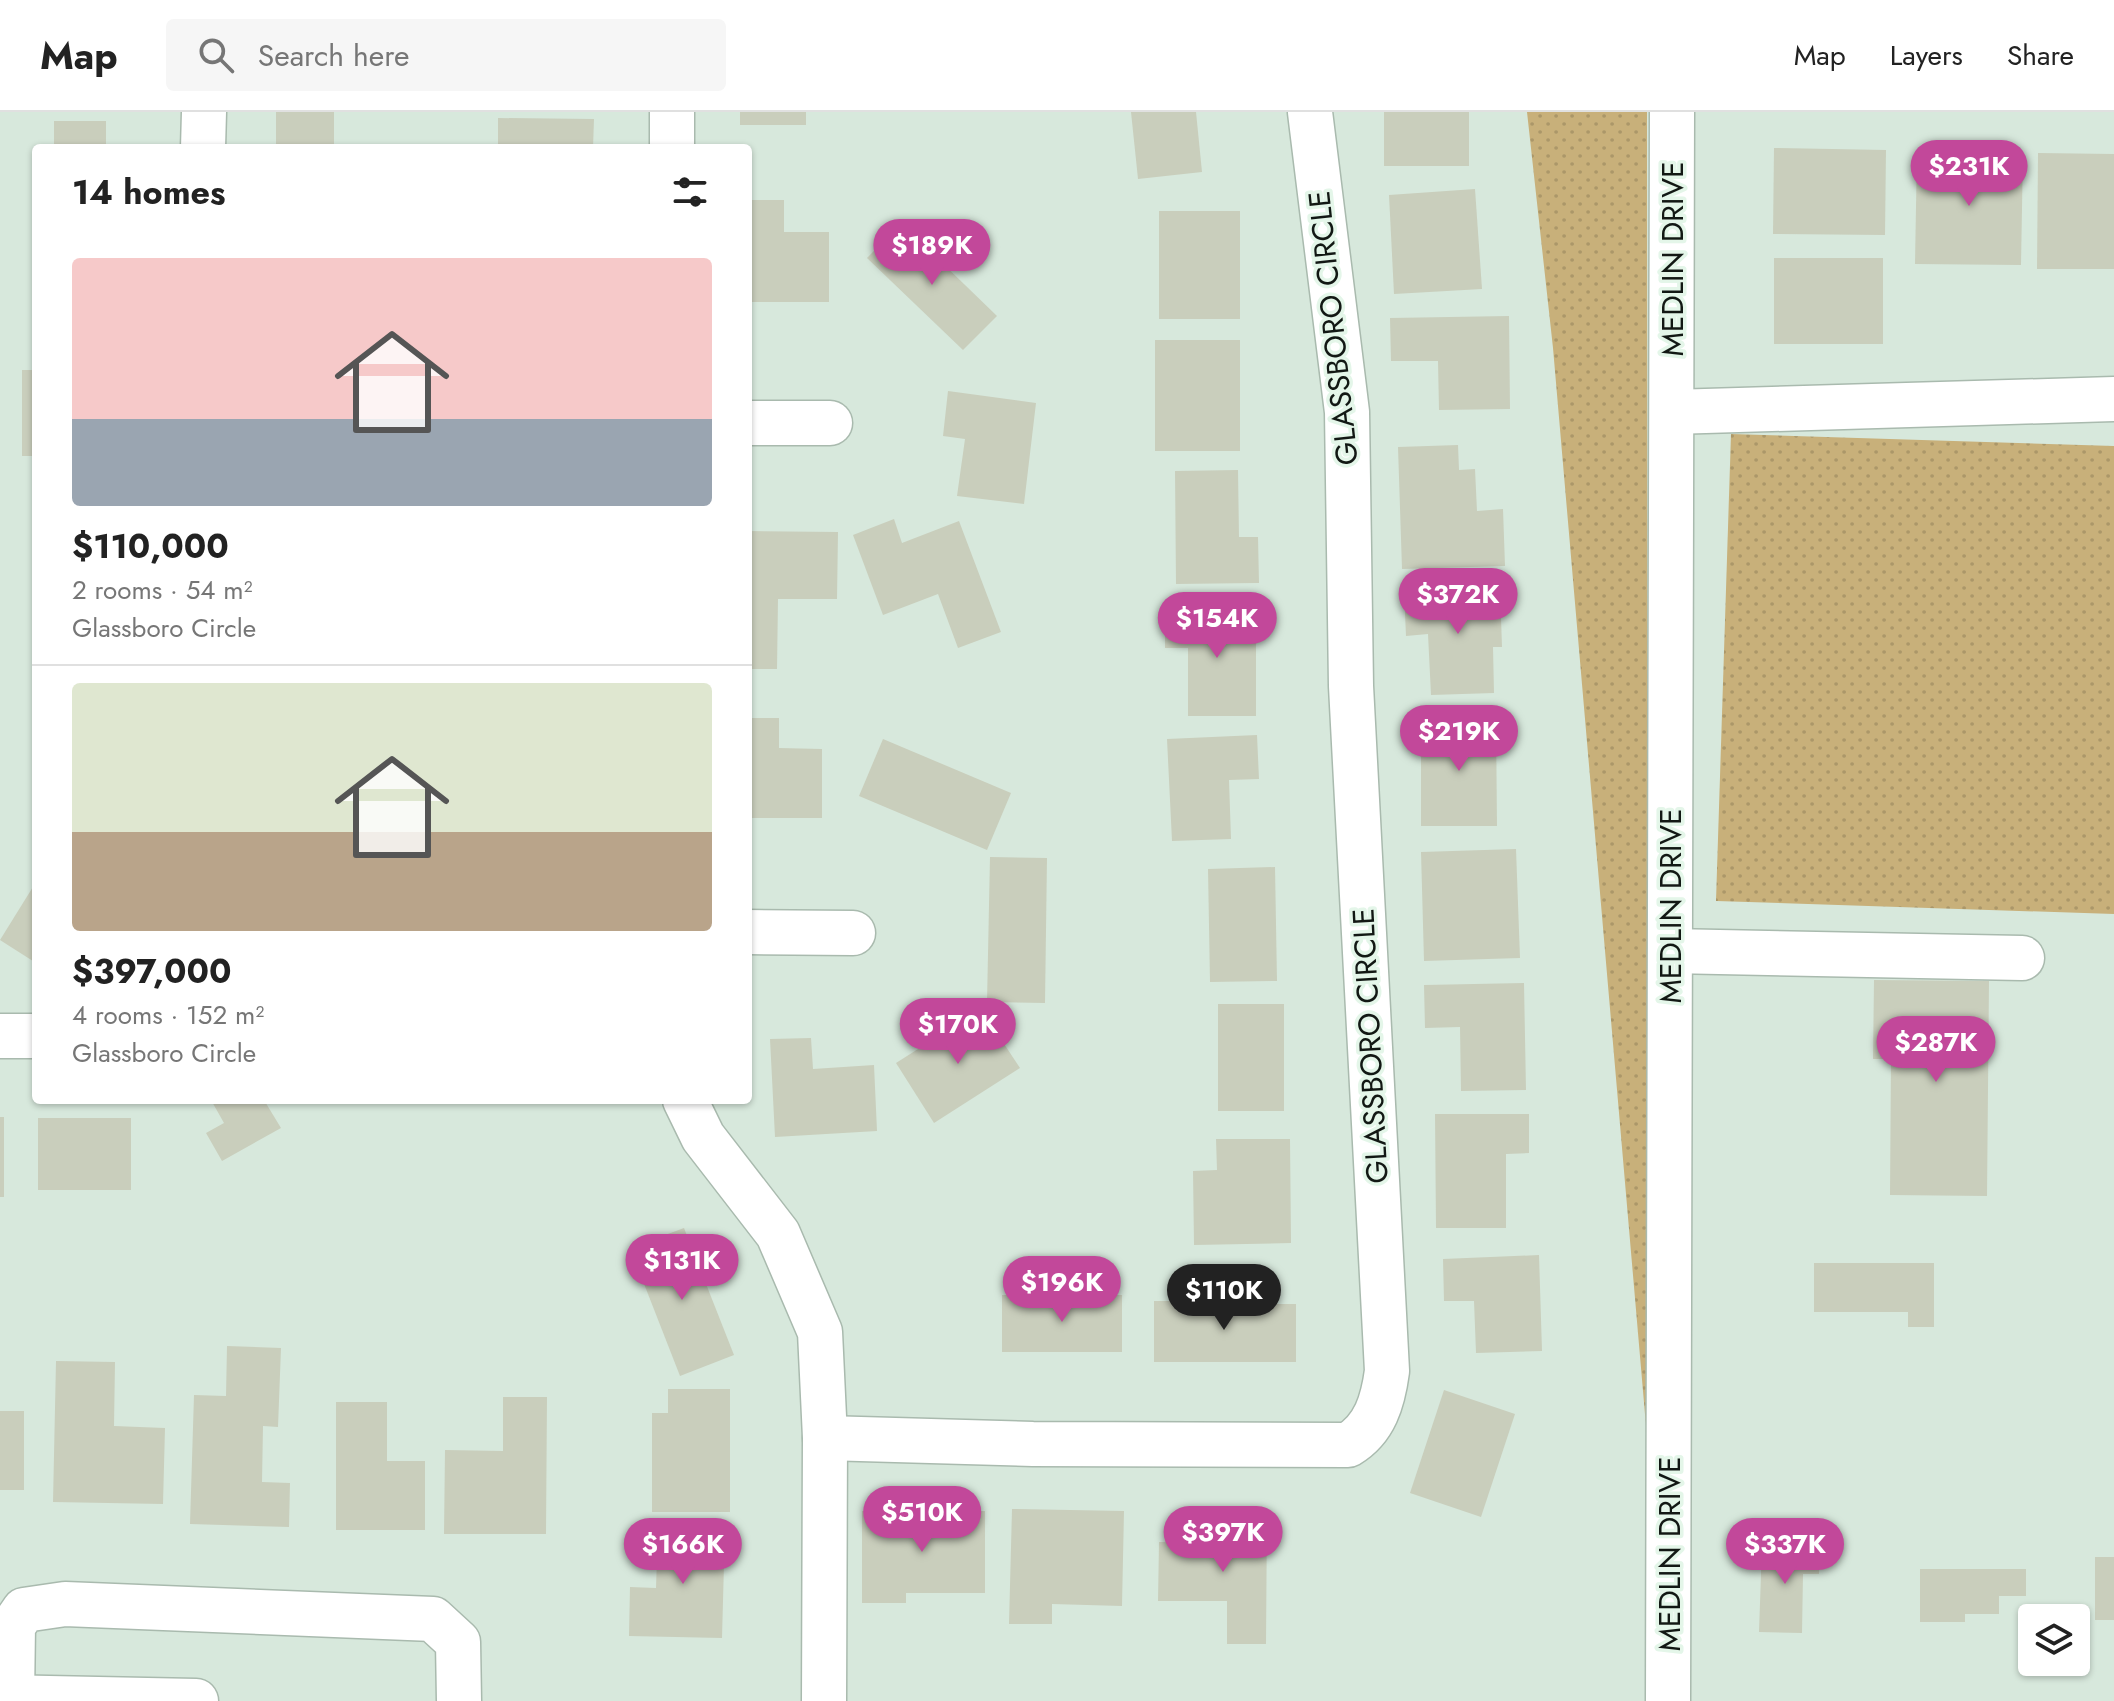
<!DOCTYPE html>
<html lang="en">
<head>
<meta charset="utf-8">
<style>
  body { margin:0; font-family:Jost,sans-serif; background:#f6f6f6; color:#222; height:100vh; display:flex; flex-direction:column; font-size:30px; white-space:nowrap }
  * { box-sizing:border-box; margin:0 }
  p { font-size:26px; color:#767676 }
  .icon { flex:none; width:44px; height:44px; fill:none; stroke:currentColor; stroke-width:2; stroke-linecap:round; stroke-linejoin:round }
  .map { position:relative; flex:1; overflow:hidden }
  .sheet { position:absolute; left:32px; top:32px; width:720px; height:960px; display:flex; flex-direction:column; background:#fff; border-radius:8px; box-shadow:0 2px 6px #0004 }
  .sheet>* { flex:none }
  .buttons { position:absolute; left:2018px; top:1492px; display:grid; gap:16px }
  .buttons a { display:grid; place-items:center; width:72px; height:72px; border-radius:8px; background:#fff; box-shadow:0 2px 6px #0004; font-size:40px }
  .price { position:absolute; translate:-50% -68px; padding:0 18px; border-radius:28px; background:#c2489a; color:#fff; font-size:26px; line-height:52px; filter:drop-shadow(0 2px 4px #0008) }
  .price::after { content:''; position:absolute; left:50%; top:48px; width:24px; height:18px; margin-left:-12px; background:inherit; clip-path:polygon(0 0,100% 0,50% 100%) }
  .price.on { background:#222; color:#fff }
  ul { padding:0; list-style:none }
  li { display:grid; align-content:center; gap:16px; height:424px; padding:0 40px }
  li+li { border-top:2px solid #e0e0e0 }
  li span { display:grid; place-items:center; height:248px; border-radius:8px; color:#555 }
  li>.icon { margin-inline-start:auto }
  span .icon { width:144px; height:144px; fill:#fffc; stroke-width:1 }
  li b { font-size:34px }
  h2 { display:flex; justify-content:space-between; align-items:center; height:96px; padding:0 40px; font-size:34px }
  header { display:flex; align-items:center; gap:48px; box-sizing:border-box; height:112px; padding:0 40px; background:#fff; border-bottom:2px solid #e0e0e0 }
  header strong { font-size:38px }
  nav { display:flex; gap:44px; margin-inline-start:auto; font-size:28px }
  .search { width:560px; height:72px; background:#f6f6f6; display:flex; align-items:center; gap:20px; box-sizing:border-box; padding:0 28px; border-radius:8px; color:#767676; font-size:30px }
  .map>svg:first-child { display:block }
</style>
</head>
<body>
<header>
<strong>Map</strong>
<div class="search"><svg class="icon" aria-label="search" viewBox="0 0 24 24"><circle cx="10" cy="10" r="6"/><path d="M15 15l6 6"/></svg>Search here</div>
<nav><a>Map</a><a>Layers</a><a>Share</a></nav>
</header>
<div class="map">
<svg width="2114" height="1589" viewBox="0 0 2114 1589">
  <defs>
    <pattern id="grass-dots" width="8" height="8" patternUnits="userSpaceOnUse" patternTransform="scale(2)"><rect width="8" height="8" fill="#c8b07a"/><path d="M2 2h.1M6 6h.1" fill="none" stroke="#ab9769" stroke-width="1.8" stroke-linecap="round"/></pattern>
  </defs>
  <rect width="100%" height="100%" fill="#d7e8dc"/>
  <g fill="url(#grass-dots)">
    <polygon points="1527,0 1647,0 1648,1337 1553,236"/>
    <polygon points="1731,322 2114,334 2114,802 1716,789"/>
  </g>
  <g fill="#c9cebc">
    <rect x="276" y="0" width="58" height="36"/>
    <rect x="740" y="0" width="66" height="13"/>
    <polygon points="1131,0 1196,0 1202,60 1138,67"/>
    <rect x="1384" y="0" width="85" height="54"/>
    <polygon points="498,6 594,7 593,36 498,36"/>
    <rect x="54" y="9" width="52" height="27"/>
    <polygon points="1774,36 1886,38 1885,123 1773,122"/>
    <polygon points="1917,38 2023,40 2021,153 1915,152"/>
    <polygon points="2038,41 2114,42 2114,157 2037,157"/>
    <polygon points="1475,77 1482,177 1394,182 1389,83"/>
    <polygon points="748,88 784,88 784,120 829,120 829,190 748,190"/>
    <rect x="1159" y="99" width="81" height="108"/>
    <polygon points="901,111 997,204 963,238 867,146"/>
    <rect x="32" y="140" width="4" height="92"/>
    <rect x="1774" y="146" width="109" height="86"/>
    <polygon points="1509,204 1510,297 1439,298 1438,249 1391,249 1390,206"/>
    <rect x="1155" y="228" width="85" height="111"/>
    <rect x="22" y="258" width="14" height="86"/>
    <polygon points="948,279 1036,291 1024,392 957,384 965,327 943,324"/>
    <polygon points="1458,333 1459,358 1475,357 1477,399 1503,397 1505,454 1402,457 1398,335"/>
    <polygon points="1238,358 1239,425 1258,425 1259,471 1176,472 1175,359"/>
    <polygon points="894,407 902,431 959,409 1001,520 958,536 938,482 883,503 853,423"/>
    <polygon points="748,419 838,420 837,487 778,487 777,557 748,557"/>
    <polygon points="1500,476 1502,535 1493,535 1494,581 1431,583 1428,522 1406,524 1404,479"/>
    <polygon points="1165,499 1256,499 1256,604 1188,604 1188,536 1165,536"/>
    <polygon points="748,606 779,606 779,636 822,637 822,706 748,706"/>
    <polygon points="1421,607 1496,607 1497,714 1421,714"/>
    <polygon points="1257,623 1259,667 1229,668 1231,727 1172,729 1167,627"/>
    <polygon points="883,627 1011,681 987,738 859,684"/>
    <polygon points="1516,737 1520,846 1424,849 1421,740"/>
    <polygon points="990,745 1047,746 1045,891 987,890"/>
    <polygon points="1275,755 1277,869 1210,870 1208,757"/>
    <polygon points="36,770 36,851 0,828"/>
    <polygon points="1874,868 1989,869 1987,1084 1890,1083 1891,947 1873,947"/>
    <polygon points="1524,871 1526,978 1461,979 1460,915 1425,916 1424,873"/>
    <rect x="1218" y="892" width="66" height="107"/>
    <polygon points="981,897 1020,956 934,1011 896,951"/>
    <polygon points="811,926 813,957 874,953 877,1019 775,1025 770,927"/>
    <polygon points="211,988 264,988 281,1016 222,1049 206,1021 224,1011"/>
    <polygon points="1435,1002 1529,1002 1529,1041 1506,1042 1506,1116 1436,1116"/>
    <rect x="0" y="1005" width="4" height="80"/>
    <rect x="38" y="1006" width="93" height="72"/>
    <polygon points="1216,1027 1290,1027 1291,1131 1194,1133 1193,1059 1217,1058"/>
    <polygon points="684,1116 734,1243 680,1264 630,1136"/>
    <polygon points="1539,1143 1542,1239 1476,1241 1474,1189 1444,1189 1443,1147"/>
    <polygon points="1814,1151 1934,1151 1934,1215 1908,1215 1908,1200 1814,1200"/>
    <rect x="1002" y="1183" width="120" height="57"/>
    <polygon points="1154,1189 1270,1189 1270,1192 1296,1192 1296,1250 1154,1250"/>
    <polygon points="227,1234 281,1236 278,1315 263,1314 262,1370 290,1371 289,1415 190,1412 194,1283 226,1284"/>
    <polygon points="56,1249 115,1250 114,1314 165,1316 163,1392 53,1390"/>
    <polygon points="668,1277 730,1277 730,1400 652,1400 652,1301 668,1301"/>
    <polygon points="1444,1278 1515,1302 1481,1405 1410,1381"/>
    <polygon points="503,1285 547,1285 546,1422 444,1422 445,1338 503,1339"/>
    <polygon points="336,1290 387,1290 387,1349 425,1349 425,1418 336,1418"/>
    <rect x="0" y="1299" width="24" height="79"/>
    <polygon points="1012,1397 1124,1399 1122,1494 1052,1492 1052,1512 1009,1512"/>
    <polygon points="862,1399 985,1399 985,1481 906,1481 906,1491 862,1491"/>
    <polygon points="1223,1399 1267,1399 1266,1532 1227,1532 1227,1489 1158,1489 1159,1430 1223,1431"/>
    <polygon points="658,1414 725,1415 722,1526 629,1524 630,1475 656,1476"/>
    <polygon points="1762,1433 1820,1434 1819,1462 1803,1462 1802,1521 1759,1520"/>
    <rect x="2095" y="1445" width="19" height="63"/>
    <polygon points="1920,1457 2026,1457 2026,1484 1999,1484 1999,1502 1965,1502 1965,1510 1920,1510"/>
  </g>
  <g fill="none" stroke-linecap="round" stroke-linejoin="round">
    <g stroke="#a9baae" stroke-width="47">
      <g id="minor">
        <polyline points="203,36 204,0"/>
        <polyline points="672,36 672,0"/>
        <polyline points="1672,300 2114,287"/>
        <polyline points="748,311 830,311"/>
        <polyline points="748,820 853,821"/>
        <polyline points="1670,839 2022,846"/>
        <polyline points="0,924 36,924"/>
        <polyline points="685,988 703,1025 778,1122 820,1220 825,1326 824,1589"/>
        <path d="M825,1326L1033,1332L1348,1333C1375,1317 1383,1289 1387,1259L1351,574L1347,300L1310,0"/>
        <polyline points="0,1585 196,1589"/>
        <polyline points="12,1585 13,1514 24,1498 65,1492 433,1507 458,1530 459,1589"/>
        <polyline points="1668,1589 1672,0"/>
      </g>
    </g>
    <use href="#minor" stroke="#fff" stroke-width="44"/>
  </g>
  <g text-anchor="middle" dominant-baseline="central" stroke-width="7" stroke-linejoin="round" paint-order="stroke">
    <g font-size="30" fill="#121814" stroke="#e4f6e9">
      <text transform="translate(1672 147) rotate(-90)">MEDLIN DRIVE</text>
      <text transform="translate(1333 216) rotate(-96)">GLASSBORO CIRCLE</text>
      <text transform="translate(1670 794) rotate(-90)">MEDLIN DRIVE</text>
      <text transform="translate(1370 934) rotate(-93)">GLASSBORO CIRCLE</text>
      <text transform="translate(1669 1442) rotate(-90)">MEDLIN DRIVE</text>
    </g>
  </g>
</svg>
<div class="buttons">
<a><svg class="icon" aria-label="layers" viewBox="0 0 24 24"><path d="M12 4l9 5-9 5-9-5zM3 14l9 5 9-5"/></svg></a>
</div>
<b class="price" style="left:1969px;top:96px">$231K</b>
<b class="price" style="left:932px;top:175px">$189K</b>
<b class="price" style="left:1458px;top:524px">$372K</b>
<b class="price" style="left:1217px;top:548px">$154K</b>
<b class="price" style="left:1459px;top:661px">$219K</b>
<b class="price" style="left:958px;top:954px">$170K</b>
<b class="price" style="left:1936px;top:972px">$287K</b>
<b class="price" style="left:682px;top:1190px">$131K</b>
<b class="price" style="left:1062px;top:1212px">$196K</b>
<b class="price on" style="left:1224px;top:1220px">$110K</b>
<b class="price" style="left:922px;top:1442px">$510K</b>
<b class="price" style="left:1223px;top:1462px">$397K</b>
<b class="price" style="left:683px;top:1474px">$166K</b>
<b class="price" style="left:1785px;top:1474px">$337K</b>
<section class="sheet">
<h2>14 homes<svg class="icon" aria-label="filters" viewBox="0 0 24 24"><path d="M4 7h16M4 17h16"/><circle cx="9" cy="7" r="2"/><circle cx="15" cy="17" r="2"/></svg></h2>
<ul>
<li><span style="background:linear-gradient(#f6c9c9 65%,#9aa5b1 0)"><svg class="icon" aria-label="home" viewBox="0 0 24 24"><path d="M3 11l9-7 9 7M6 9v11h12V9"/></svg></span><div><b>$110,000</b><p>2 rooms · 54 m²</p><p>Glassboro Circle</p></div></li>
<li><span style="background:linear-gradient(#dfe7d0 60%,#b9a48a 0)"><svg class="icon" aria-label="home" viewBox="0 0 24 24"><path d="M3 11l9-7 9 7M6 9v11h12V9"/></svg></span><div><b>$397,000</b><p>4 rooms · 152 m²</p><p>Glassboro Circle</p></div></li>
</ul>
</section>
</div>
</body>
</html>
